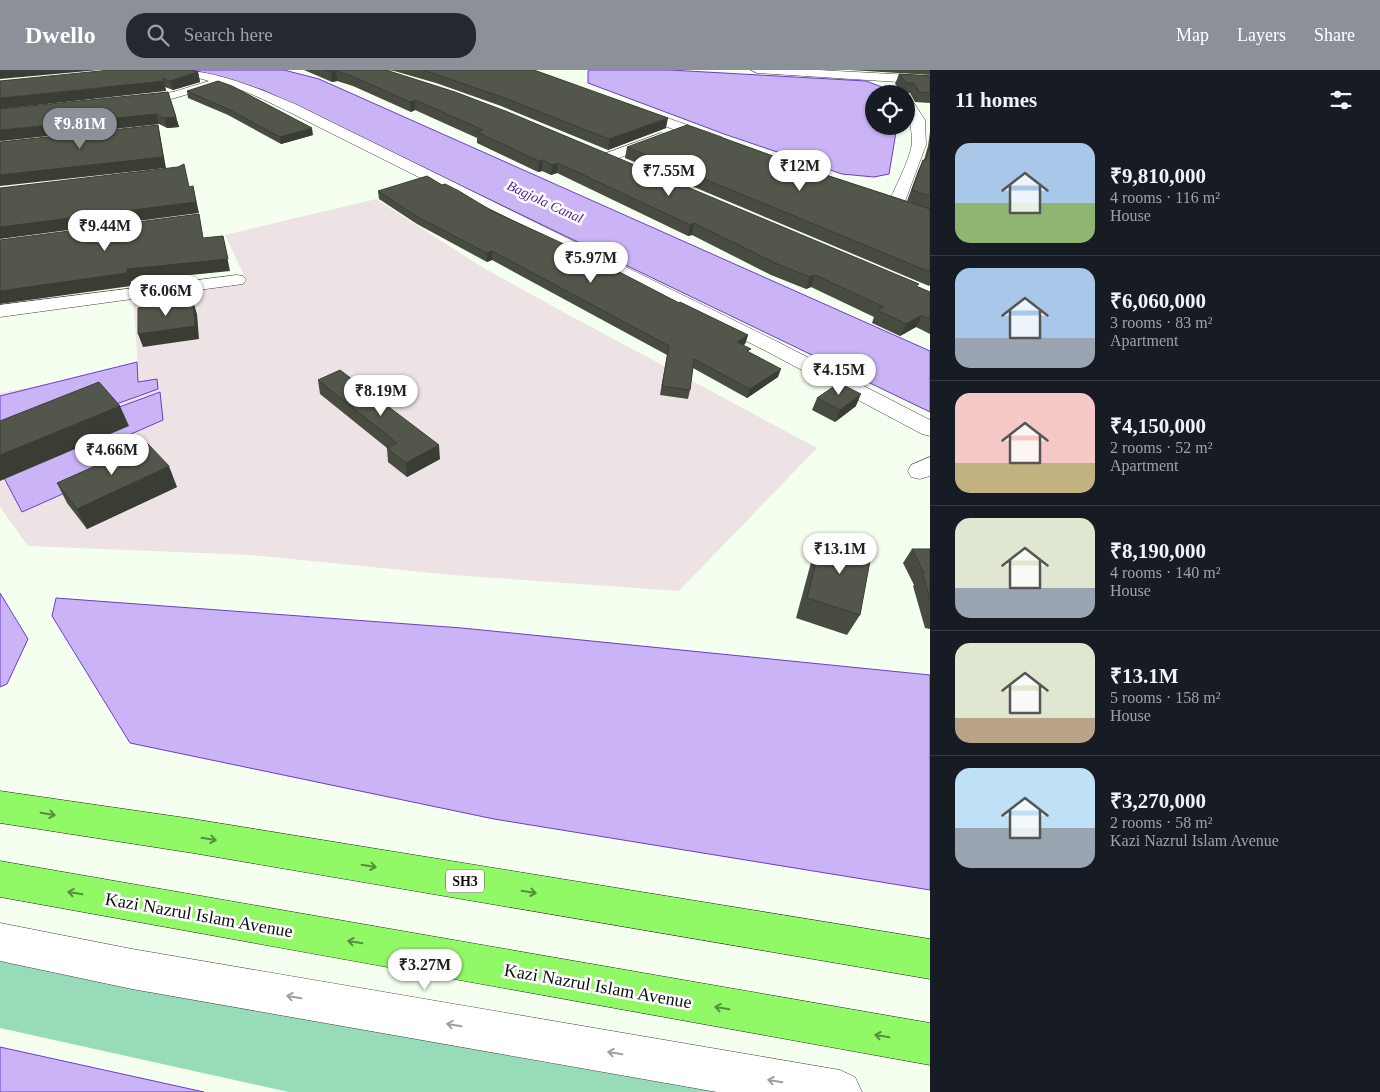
<!DOCTYPE html>
<html lang="en">
<head>
<meta charset="utf-8">
<style>
  body { margin:0; font-family:Georgia,serif; background:#242831; color:#f1f3f6; height:100vh; display:flex; flex-direction:column; font-size:19px; white-space:nowrap }
  * { box-sizing:border-box; margin:0 }
  p { font-size:16px; color:#9ea1a6 }
  .icon { flex:none; width:28px; height:28px; fill:none; stroke:currentColor; stroke-width:2; stroke-linecap:round; stroke-linejoin:round }
  .map { position:relative; flex:1; overflow:hidden }
  .drawer { display:flex; flex-direction:column; background:#171b24; width:450px }
  .drawer>* { flex:none }
  .buttons { position:absolute; left:865px; top:15px; display:grid; gap:10px }
  .buttons a { display:grid; place-items:center; width:50px; height:50px; border-radius:50%; background:#171b24; box-shadow:0 1px 4px #0004; font-size:25px }
  .price { position:absolute; translate:-50% -42px; padding:0 11px; border-radius:18px; background:#fff; color:#222; font-size:16px; line-height:32px; filter:drop-shadow(0 1px 2px #0008) }
  .price::after { content:''; position:absolute; left:50%; top:30px; width:15px; height:11px; margin-left:-8px; background:inherit; clip-path:polygon(0 0,100% 0,50% 100%) }
  .price.active { background:#8c9099; color:#fff }
  ul { padding:0; list-style:none }
  li { display:flex; align-items:center; gap:15px; height:125px; padding:0 25px }
  li+li { border-top:1px solid #363941 }
  li span { display:grid; place-items:center; flex:none; width:140px; height:100px; border-radius:15px; color:#555 }
  li>.icon { margin-inline-start:auto }
  span .icon { width:60px; height:60px; fill:#fffc; stroke-width:1 }
  li b { font-size:21px }
  h2 { display:flex; justify-content:space-between; align-items:center; height:60px; padding:0 25px; font-size:21px }
  header { display:flex; align-items:center; gap:30px; box-sizing:border-box; height:70px; padding:0 25px; background:#8c9099; color:#fff }
  header strong { font-size:24px }
  nav { display:flex; gap:28px; margin-inline-start:auto; font-size:18px }
  .search { width:350px; height:45px; background:#242831; display:flex; align-items:center; gap:12px; box-sizing:border-box; padding:0 18px; border-radius:20px; color:#9ea1a6; font-size:19px }
  main { display:flex; flex:1; min-height:0 }
  .map>svg:first-child { display:block }
</style>
</head>
<body>
<header>
<strong>Dwello</strong>
<div class="search"><svg class="icon" aria-label="search" viewBox="0 0 24 24"><circle cx="10" cy="10" r="6"/><path d="M15 15l6 6"/></svg>Search here</div>
<nav><a>Map</a><a>Layers</a><a>Share</a></nav>
</header>
<main>
<div class="map">
<svg width="930" height="1022" viewBox="0 0 930 1022">
  <rect width="100%" height="100%" fill="#f4fff0"/>
  <polygon fill="#ede3e4" points="376,129 482,197 567,244 817,378 679,521 452,505 251,485 28,476 0,437 0,323 138,296 133,227 247,212 225,165"/>
  <polygon fill="#98dbb9" points="0,861 855,1022 289,1022 0,958"/>
  <g fill="#cab4f6" stroke="#6e3bce">
    <polygon points="193,0 284,0 319,9 930,281 930,342 263,20"/>
    <polygon points="590,0 670,0 866,11 882,17 891,24 874,24 874,56 897,56 889,104 874,107 842,104 724,64 588,13 588,1"/>
    <polygon points="137,292 138,312 157,309 158,319 0,376 0,326"/>
    <polygon points="160,322 163,350 122,368 139,390 22,442 0,400 0,381"/>
    <polygon points="0,523 28,569 7,614 0,617"/>
    <polygon points="56,528 462,558 930,605 930,820 494,749 130,673 52,546"/>
    <polygon points="0,977 204,1022 0,1022"/>
  </g>
  <g fill="none" stroke-linecap="round" stroke-linejoin="round">
    <g stroke="#414141" stroke-width="1">
      <g id="minor">
        <path d="M175,0C217,0 256,18 295,34L778,272L930,350V366L922,364L764,280L285,40C272,34 234,14 221,15C204,17 137,45 125,31L131,27L173,22L209,11L177,2Z"/>
        <polygon points="751,0 818,0 930,6 930,14 757,3"/>
        <path d="M906,26L910,27L925,50L926,75L904,134L902,137H890L888,134C894,120 912,85 912,72C912,54 906,43 906,26Z"/>
        <polygon points="633,36 722,67 724,70 722,73 712,73 628,43 627,40"/>
        <polygon points="661,63 666,64 668,67 666,70 611,91 601,91 599,88 601,85"/>
        <polygon points="237,205 243,206 246,210 243,214 0,247 0,235"/>
        <polygon points="930,387 930,406 920,409 911,407 908,401 911,395"/>
        <polygon points="0,853 132,879 840,1000 855,1007 862,1022 717,1022 132,919 0,891"/>
      </g>
    </g>
    <g stroke="#1f1f1f" stroke-width="1">
      <g id="major">
        <polygon points="0,721 193,749 930,869 930,909 193,783 0,753"/>
        <polygon points="0,791 930,953 930,995 0,827"/>
      </g>
    </g>
    <use href="#minor" fill="#fff" fill-rule="evenodd"/>
    <use href="#major" fill="#91f966" fill-rule="evenodd"/>
  </g>
  <g fill="#474b40">
    <polygon points="304,0 534,0 666,58 608,80 501,36 436,13 394,1 387,0 930,222 930,264 916,257 900,266 872,253 874,247 811,217 806,219 771,205 692,165 688,166 557,103 551,105 542,101 538,102 477,73 477,68 415,40 411,42 353,16 337,11 332,12"/>
    <polygon points="850,0 930,0 930,5"/>
    <polygon points="198,2 200,12 173,20 165,17 166,21 0,11"/>
    <polygon points="899,4 930,6 930,33 915,32 910,23 902,22 895,14"/>
    <polygon points="187,21 313,65 281,74 228,45 188,28"/>
    <polygon points="168,22 176,47 179,57 167,58 159,54 0,71"/>
    <polygon points="930,62 930,215 929,216 625,88 627,77 823,104 922,136 907,131 918,101 923,90 924,90 928,76"/>
    <polygon points="442,115 679,233 748,265 745,274 743,275 749,283 778,307 747,328 693,298 690,320 688,329 660,325 667,285 492,190 487,192 417,154 379,129 378,121"/>
    <polygon points="318,310 440,389 407,407 388,392 387,378 320,324"/>
    <polygon points="817,328 856,336 835,352 812,340"/>
    <polygon points="57,413 177,417 87,459 67,433"/>
    <polygon points="823,465 860,545 847,565 796,548 813,485"/>
    <polygon points="912,479 930,479 930,559 925,558 913,516 914,515 903,493"/>
  </g>
  <g fill="#3a3d34">
    <polygon points="0,0 99,0 0,9"/>
    <polygon points="336,1 337,11 332,12 331,2"/>
    <polygon points="198,2 200,12 173,20 170,11"/>
    <polygon points="164,11 166,21 0,39 0,28"/>
    <polygon points="415,30 415,40 411,42 410,32"/>
    <polygon points="156,44 159,54 0,71 0,60"/>
    <polygon points="176,47 179,57 167,58 164,48"/>
    <polygon points="668,48 666,58 608,80 609,69"/>
    <polygon points="158,55 160,65 166,98 0,116 0,105"/>
    <polygon points="312,58 313,65 281,74 280,67"/>
    <polygon points="543,90 542,101 538,102 539,91"/>
    <polygon points="558,93 557,103 551,105 552,95"/>
    <polygon points="193,116 199,143 0,169 0,157"/>
    <polygon points="694,153 692,165 688,166 690,155"/>
    <polygon points="223,166 230,201 131,211 131,216 0,234 0,221 127,199"/>
    <polygon points="492,181 492,190 487,192 487,183"/>
    <polygon points="815,205 811,217 806,219 810,207"/>
    <polygon points="193,231 197,244 199,269 143,277 138,264"/>
    <polygon points="922,245 916,257 900,266 906,254"/>
    <polygon points="748,265 745,274 734,281 737,272"/>
    <polygon points="781,299 778,307 747,328 750,319"/>
    <polygon points="861,324 856,336 835,352 840,340"/>
    <polygon points="120,336 129,356 0,411 0,385"/>
    <polygon points="439,375 440,389 407,407 406,393"/>
    <polygon points="169,396 177,417 87,459 77,439"/>
  </g>
  <g fill="#53574b" stroke="#3a3d34">
    <polygon points="110,0 191,0 198,2 170,11 162,8 164,11 0,28 0,11"/>
    <polygon points="325,0 386,0 455,22 508,42 919,214 916,216 930,222 930,249 922,245 906,254 877,240 884,237 815,205 810,207 775,193 694,153 690,155 558,93 552,95 543,90 539,91 477,62 483,60 415,30 410,32 352,6 336,1 331,2"/>
    <polygon points="423,0 534,0 668,48 609,69 502,27"/>
    <polygon points="899,4 930,6 930,23 919,22 914,13 906,13"/>
    <polygon points="218,11 232,16 312,58 280,67 226,38 187,21"/>
    <polygon points="168,22 176,47 164,48 156,44 0,60 0,39"/>
    <polygon points="158,55 163,87 0,105 0,72"/>
    <polygon points="687,55 823,104 930,139 930,202 627,77"/>
    <polygon points="930,74 930,126 912,120 923,90 926,90"/>
    <polygon points="184,94 189,117 193,116 196,132 0,157 0,118 178,97"/>
    <polygon points="427,106 442,115 445,114 459,121 492,141 579,181 679,233 680,232 748,265 737,272 751,279 747,281 781,299 750,319 694,289 690,320 662,316 669,276 492,181 487,183 416,146 378,121"/>
    <polygon points="199,144 203,168 223,166 228,189 127,199 127,203 0,221 0,170"/>
    <polygon points="193,231 195,256 138,264 138,238"/>
    <polygon points="340,300 439,375 406,393 387,378 397,373 318,310"/>
    <polygon points="99,312 120,336 0,385 0,351"/>
    <polygon points="839,313 861,324 840,340 817,328"/>
    <polygon points="147,373 169,396 77,439 57,413"/>
    <polygon points="823,465 872,480 860,545 807,528"/>
    <polygon points="912,479 930,479 930,529 922,502 924,503"/>
  </g>
  <defs><path id="oneway-shaft" d="M-6 0H5M1.5-3L5.5 0L1.5 3" fill="none" stroke-width="1.6" stroke-linecap="round" stroke-linejoin="round" transform="scale(1.25)"/></defs>
  <g stroke="#568f3e">
    <use href="#oneway-shaft" transform="translate(48 744) rotate(9)"/>
    <use href="#oneway-shaft" transform="translate(209 769) rotate(9)"/>
    <use href="#oneway-shaft" transform="translate(369 796) rotate(9)"/>
    <use href="#oneway-shaft" transform="translate(529 822) rotate(9)"/>
    <use href="#oneway-shaft" transform="translate(75 823) rotate(-170)"/>
    <use href="#oneway-shaft" transform="translate(355 872) rotate(-170)"/>
    <use href="#oneway-shaft" transform="translate(722 938) rotate(-170)"/>
    <use href="#oneway-shaft" transform="translate(882 966) rotate(-170)"/>
  </g>
  <g stroke="#9f9f9f">
    <use href="#oneway-shaft" transform="translate(294 927) rotate(-170)"/>
    <use href="#oneway-shaft" transform="translate(454 955) rotate(-170)"/>
    <use href="#oneway-shaft" transform="translate(615 983) rotate(-170)"/>
    <use href="#oneway-shaft" transform="translate(775 1011) rotate(-170)"/>
  </g>
  <g text-anchor="middle" dominant-baseline="central" stroke-width="5" stroke-linejoin="round" paint-order="stroke">
    <g font-size="14" font-style="italic" fill="#4c16a1" stroke="#fff">
      <text transform="translate(545 132) rotate(25)">Bagjola Canal</text>
    </g>
    <rect fill="#fff" stroke="#565656" stroke-width="1" x="446" y="799.5" width="38" height="23" rx="4"/>
    <g font-size="14" font-weight="bold" fill="#0e0e0e">
      <text x="465" y="811">SH3</text>
    </g>
    <g font-size="18" fill="#0e0e0e" stroke="#fff">
      <text transform="translate(199 845) rotate(10)">Kazi Nazrul Islam Avenue</text>
      <text transform="translate(598 916) rotate(10)">Kazi Nazrul Islam Avenue</text>
    </g>
  </g>
</svg>
<div class="buttons">
<a><svg class="icon" aria-label="locate" viewBox="0 0 24 24"><circle cx="12" cy="12" r="6"/><path d="M12 2v4M12 18v4M2 12h4M18 12h4"/></svg></a>
</div>
<b class="price active" style="left:80px;top:80px">₹9.81M</b>
<b class="price" style="left:800px;top:122px">₹12M</b>
<b class="price" style="left:669px;top:127px">₹7.55M</b>
<b class="price" style="left:105px;top:182px">₹9.44M</b>
<b class="price" style="left:591px;top:214px">₹5.97M</b>
<b class="price" style="left:166px;top:247px">₹6.06M</b>
<b class="price" style="left:839px;top:326px">₹4.15M</b>
<b class="price" style="left:381px;top:347px">₹8.19M</b>
<b class="price" style="left:112px;top:406px">₹4.66M</b>
<b class="price" style="left:840px;top:505px">₹13.1M</b>
<b class="price" style="left:425px;top:921px">₹3.27M</b>
</div>
<section class="drawer">
<h2>11 homes<svg class="icon" aria-label="filters" viewBox="0 0 24 24"><path d="M4 7h16M4 17h16"/><circle cx="9" cy="7" r="2"/><circle cx="15" cy="17" r="2"/></svg></h2>
<ul>
<li><span style="background:linear-gradient(#a9c7e8 60%,#8fb573 0)"><svg class="icon" aria-label="home" viewBox="0 0 24 24"><path d="M3 11l9-7 9 7M6 9v11h12V9"/></svg></span><div><b>₹9,810,000</b><p>4 rooms · 116 m²</p><p>House</p></div></li>
<li><span style="background:linear-gradient(#a9c7e8 70%,#9aa5b1 0)"><svg class="icon" aria-label="home" viewBox="0 0 24 24"><path d="M3 11l9-7 9 7M6 9v11h12V9"/></svg></span><div><b>₹6,060,000</b><p>3 rooms · 83 m²</p><p>Apartment</p></div></li>
<li><span style="background:linear-gradient(#f6c9c9 70%,#c2b280 0)"><svg class="icon" aria-label="home" viewBox="0 0 24 24"><path d="M3 11l9-7 9 7M6 9v11h12V9"/></svg></span><div><b>₹4,150,000</b><p>2 rooms · 52 m²</p><p>Apartment</p></div></li>
<li><span style="background:linear-gradient(#dfe7d0 70%,#9aa5b1 0)"><svg class="icon" aria-label="home" viewBox="0 0 24 24"><path d="M3 11l9-7 9 7M6 9v11h12V9"/></svg></span><div><b>₹8,190,000</b><p>4 rooms · 140 m²</p><p>House</p></div></li>
<li><span style="background:linear-gradient(#dfe7d0 75%,#b9a48a 0)"><svg class="icon" aria-label="home" viewBox="0 0 24 24"><path d="M3 11l9-7 9 7M6 9v11h12V9"/></svg></span><div><b>₹13.1M</b><p>5 rooms · 158 m²</p><p>House</p></div></li>
<li><span style="background:linear-gradient(#bfe0f5 60%,#9aa5b1 0)"><svg class="icon" aria-label="home" viewBox="0 0 24 24"><path d="M3 11l9-7 9 7M6 9v11h12V9"/></svg></span><div><b>₹3,270,000</b><p>2 rooms · 58 m²</p><p>Kazi Nazrul Islam Avenue</p></div></li>
</ul>
</section>
</main>
</body>
</html>
